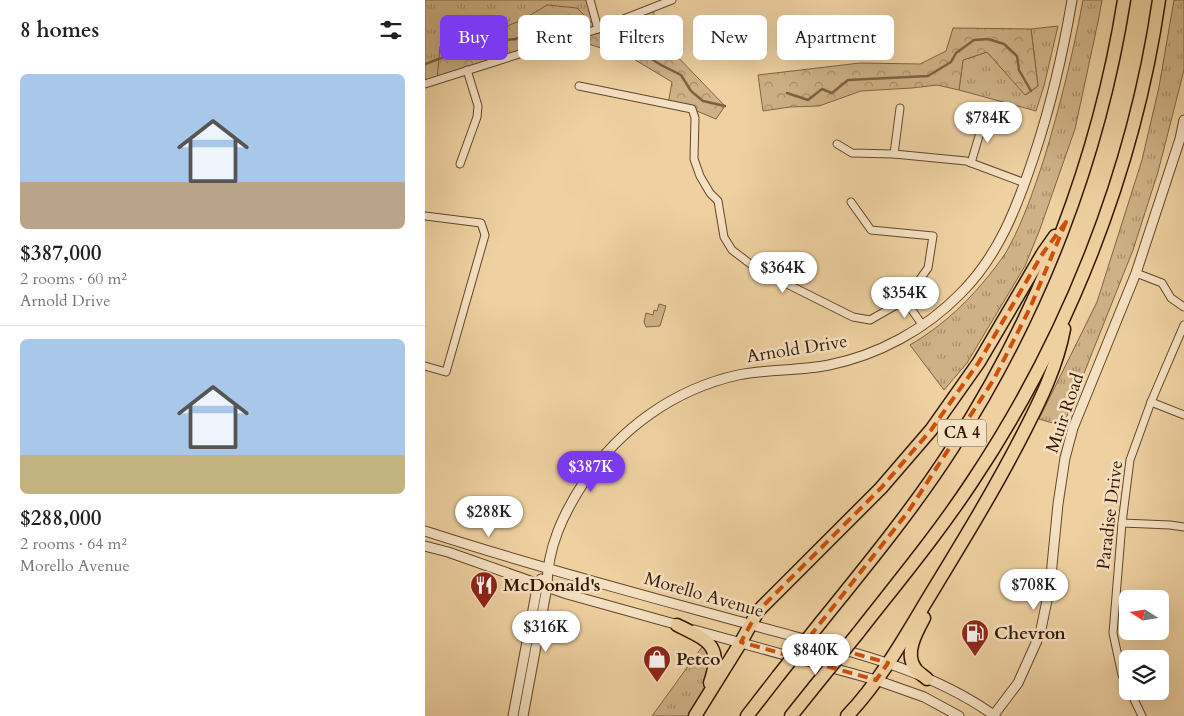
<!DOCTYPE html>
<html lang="en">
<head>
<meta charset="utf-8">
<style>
  body { margin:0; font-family:Cardo,serif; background:#f2f2f2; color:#202124; height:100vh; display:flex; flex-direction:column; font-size:19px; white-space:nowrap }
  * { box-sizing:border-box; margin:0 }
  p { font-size:16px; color:#757577 }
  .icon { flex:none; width:28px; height:28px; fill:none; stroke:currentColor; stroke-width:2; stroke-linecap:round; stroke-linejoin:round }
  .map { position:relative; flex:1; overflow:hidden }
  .details { display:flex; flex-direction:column; background:#fff; width:425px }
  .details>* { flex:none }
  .guide { position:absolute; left:15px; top:15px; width:475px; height:45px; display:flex; gap:10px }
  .needle { width:32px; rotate:282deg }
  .controls { position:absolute; left:694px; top:590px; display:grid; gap:10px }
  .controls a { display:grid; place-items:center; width:50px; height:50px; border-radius:8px; background:#fff; box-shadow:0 5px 20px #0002; font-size:25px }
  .price { position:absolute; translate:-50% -42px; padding:0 11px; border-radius:18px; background:#fff; color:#222; font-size:16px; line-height:32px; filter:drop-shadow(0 1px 2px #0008) }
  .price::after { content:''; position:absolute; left:50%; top:30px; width:15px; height:11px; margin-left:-8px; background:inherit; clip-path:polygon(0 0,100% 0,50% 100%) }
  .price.selected { background:#7c3aed; color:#fff }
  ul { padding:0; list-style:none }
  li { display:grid; align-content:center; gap:10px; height:265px; padding:0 20px }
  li+li { border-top:1px solid #e0e0e0 }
  li span { display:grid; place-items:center; height:155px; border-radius:8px; color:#555 }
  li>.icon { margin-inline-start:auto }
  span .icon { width:90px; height:90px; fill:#fffc; stroke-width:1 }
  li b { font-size:21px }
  h2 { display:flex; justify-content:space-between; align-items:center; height:60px; padding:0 20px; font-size:21px }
  .tag { padding:0 18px; border-radius:8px; background:#fff; box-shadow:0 5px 20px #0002; font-size:18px; line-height:45px }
  .tag.selected { background:#7c3aed; color:#fff }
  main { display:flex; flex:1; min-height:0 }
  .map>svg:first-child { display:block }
</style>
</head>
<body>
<main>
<section class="details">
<h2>8 homes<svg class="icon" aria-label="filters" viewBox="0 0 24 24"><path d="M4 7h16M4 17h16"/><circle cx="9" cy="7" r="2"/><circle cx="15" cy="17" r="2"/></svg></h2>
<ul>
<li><span style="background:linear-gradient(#a9c7e8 70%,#b9a48a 0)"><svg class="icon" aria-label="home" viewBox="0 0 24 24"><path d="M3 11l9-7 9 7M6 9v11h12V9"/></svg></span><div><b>$387,000</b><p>2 rooms · 60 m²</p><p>Arnold Drive</p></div></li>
<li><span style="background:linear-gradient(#a9c7e8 75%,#c2b280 0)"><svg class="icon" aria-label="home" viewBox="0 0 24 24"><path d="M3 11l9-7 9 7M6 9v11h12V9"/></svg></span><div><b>$288,000</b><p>2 rooms · 64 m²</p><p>Morello Avenue</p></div></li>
</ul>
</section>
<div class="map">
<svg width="759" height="716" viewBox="0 0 759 716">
  <defs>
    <pattern id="grass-tufts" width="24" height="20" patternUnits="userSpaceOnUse" patternTransform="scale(1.25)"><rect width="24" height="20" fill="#ceb186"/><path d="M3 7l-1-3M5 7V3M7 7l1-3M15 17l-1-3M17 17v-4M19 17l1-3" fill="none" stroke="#a88f6b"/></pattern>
    <pattern id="forest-crowns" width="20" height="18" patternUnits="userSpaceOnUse" patternTransform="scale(1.25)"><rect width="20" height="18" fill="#ceb186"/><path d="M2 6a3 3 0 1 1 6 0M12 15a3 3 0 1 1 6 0" fill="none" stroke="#a88f6b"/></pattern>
  </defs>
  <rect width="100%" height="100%" fill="#eed0a1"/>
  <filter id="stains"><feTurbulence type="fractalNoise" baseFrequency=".004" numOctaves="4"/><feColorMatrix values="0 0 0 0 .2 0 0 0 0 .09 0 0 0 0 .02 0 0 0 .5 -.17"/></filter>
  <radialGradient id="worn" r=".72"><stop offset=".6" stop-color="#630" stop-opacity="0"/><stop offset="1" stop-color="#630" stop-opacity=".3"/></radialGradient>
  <g fill="url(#grass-tufts)" stroke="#806445">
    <polygon points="0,0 165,0 173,29 0,84"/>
    <path d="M658,0H677L674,17L650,129L615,229L600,266L542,363L519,390L485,345C519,325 545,300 569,269C574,262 580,255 584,247C599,219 609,189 619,159C635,106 648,54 658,0Z"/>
    <polygon points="749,0 759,0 759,70 733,172 708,250 638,426 614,419 672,302 717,160 734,87"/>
    <polygon points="633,26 619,86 611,111 534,90 538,60 562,52 601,95 613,86 606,29"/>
    <polygon points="282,640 290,671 270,716 227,716"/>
  </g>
  <g fill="url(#forest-crowns)" stroke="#806445">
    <polygon points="122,5 152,8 173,29 226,8 247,51 300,106 291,119 267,109 243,104 247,82 207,58 145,38 12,80 15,46 42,35 65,33 97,20"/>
    <polygon points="528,28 606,29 613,86 600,95 562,52 538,60 534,90 512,85 487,88 436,91 394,106 365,107 338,111 333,75 435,63 495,64 521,51"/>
  </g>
  <polygon fill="#ceb186" stroke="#806445" points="234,304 241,306 235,326 221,327 219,322 221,313 228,315 229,310 232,311"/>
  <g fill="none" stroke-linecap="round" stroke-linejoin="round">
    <g stroke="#7d6142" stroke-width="2.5">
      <polyline points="185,44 214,51 236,65 256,75 266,91 278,101 300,106"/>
      <polyline points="0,64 19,57 38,55 70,41 90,39 103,35 118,21 138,22"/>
      <polyline points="362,93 383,100 397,89 407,93 423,80 503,76 526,62 531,53 549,40 563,39 579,44 592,56 594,70 606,91"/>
    </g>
    <g stroke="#62462b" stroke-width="9">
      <g id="minor">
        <polyline points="165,0 173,29"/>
        <polyline points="0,84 173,29 247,0"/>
        <polyline points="154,86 267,109 270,118 269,159 275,176 285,193 293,201 299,237 307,250 332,269 428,317 445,320 480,300 503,268 508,236 446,230 426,202"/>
        <polyline points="412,144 427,153 469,154 541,161 600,183"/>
        <polyline points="469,154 475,108"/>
        <polyline points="546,163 559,119"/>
        <polyline points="35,164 52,117 53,106 42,70"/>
        <polyline points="0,216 56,223 60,235 21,372 0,366"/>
        <polyline points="711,273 737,283 746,298 759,307"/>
        <polyline points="480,300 498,326"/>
        <polyline points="726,402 759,415"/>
        <polyline points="697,523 745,525 759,527"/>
        <polyline points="702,686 697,675 688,633 697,523 705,460 726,402 759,325"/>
        <polyline points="705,691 717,716"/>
      </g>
    </g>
    <g stroke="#62462b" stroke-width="11">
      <g id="tertiary">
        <path d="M0,531C108,566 218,595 327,625C410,648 499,665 570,716"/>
        <polyline points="0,546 23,552 142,594 257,626"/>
        <polyline points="269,630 451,680 499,697 534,716"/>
        <polyline points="88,716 113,583 116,579"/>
        <path d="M98,716L122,587C122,548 138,514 159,482C195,428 250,389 313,375C343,369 374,371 404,365C453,355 500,330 536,293C574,255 592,207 609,156C626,105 638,53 647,0"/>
        <polyline points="568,716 593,683 615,634 625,586 633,504 640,458 648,428 711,273 755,139 759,120"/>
      </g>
    </g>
    <g stroke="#331804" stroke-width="15">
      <g id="motorway">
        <path d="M499,618C492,631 479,653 490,668C492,672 499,676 502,679"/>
        <path d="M396,622C442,565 489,508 528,447C615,312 674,158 699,0"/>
        <path d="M252,625C284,641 298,645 285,683"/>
        <path d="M433,633C472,583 512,535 547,482C643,338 709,172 734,0"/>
        <polyline points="270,716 316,642 333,611 456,488 506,430 554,362 618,253 630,236"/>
        <polyline points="322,716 353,676"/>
        <polyline points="366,716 390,686"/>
        <path d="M422,716C458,678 483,631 510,587C541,536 572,485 599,432C616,399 632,366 639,329"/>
      </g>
    </g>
    <use href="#minor" stroke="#f4e0c2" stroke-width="7"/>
    <use href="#tertiary" stroke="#f4e0c2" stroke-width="9"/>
    <use href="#motorway" stroke="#eed0a1" stroke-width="12"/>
    <g stroke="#331804" stroke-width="15" stroke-linecap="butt">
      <g id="motorway-bridge">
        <polyline points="353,676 396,622"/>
        <polyline points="390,686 433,633"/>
      </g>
    </g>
    <use href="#motorway-bridge" stroke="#eed0a1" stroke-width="12"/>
  </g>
  <path fill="none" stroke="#cd4f0b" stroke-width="4" stroke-dasharray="10 6" stroke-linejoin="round" d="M641,222L605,308L569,379L483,512L382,640L463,663L451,680L316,642L333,611L456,488L506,430L554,362L618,253Z"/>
  <defs>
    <g id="restaurant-pin" transform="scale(1.4375)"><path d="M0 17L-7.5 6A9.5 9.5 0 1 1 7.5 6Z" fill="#8f2418" stroke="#f4e0c2"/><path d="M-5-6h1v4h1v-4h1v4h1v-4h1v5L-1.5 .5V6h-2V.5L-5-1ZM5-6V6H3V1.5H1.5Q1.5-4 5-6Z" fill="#fff"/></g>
    <g id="fuel-pin" transform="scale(1.4375)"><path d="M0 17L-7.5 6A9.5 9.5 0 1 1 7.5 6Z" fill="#8f2418" stroke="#f4e0c2"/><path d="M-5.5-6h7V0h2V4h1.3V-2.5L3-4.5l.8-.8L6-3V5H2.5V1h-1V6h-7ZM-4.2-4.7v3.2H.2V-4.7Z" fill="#fff"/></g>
    <g id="shop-pin" transform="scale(1.4375)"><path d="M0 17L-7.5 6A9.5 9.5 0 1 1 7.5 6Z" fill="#8f2418" stroke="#f4e0c2"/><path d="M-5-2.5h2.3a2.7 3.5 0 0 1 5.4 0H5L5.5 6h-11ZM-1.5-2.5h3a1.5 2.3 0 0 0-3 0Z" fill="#fff"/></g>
  </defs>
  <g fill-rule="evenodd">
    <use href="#restaurant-pin" x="59" y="585"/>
    <use href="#fuel-pin" x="550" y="633"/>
    <use href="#shop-pin" x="232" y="659"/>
  </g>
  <g text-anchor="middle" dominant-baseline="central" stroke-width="5" stroke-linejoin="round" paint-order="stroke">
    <rect fill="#f4e0c2" stroke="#6d543d" stroke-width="1" x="513" y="419.5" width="48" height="27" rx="4"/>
    <g font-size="16" font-weight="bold" fill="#331804">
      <text x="537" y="433">CA 4</text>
    </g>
    <g font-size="18" fill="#331804" stroke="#f4e0c2">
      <text transform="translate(372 349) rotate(-9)">Arnold Drive</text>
      <text transform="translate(640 413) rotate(-71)">Muir Road</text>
      <text transform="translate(685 515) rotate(-83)">Paradise Drive</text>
      <text transform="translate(279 595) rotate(16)">Morello Avenue</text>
    </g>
    <g font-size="18" font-weight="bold" fill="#331804" stroke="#f4e0c2" text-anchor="start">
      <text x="78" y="585">McDonald's</text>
      <text x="569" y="633">Chevron</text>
      <text x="251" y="659">Petco</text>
    </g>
  </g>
  <rect width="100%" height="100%" filter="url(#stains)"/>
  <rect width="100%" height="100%" fill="url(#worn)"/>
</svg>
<div class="controls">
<a><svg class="needle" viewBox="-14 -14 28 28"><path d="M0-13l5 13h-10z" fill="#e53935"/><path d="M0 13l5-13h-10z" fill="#757577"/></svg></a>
<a><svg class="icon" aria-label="layers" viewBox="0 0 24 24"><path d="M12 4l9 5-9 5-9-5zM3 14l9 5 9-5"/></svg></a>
</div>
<b class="price" style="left:563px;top:144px">$784K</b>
<b class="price" style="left:358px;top:294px">$364K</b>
<b class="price" style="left:480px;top:319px">$354K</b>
<b class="price selected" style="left:166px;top:493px">$387K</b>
<b class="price" style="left:64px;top:538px">$288K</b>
<b class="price" style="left:609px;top:611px">$708K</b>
<b class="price" style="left:121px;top:653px">$316K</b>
<b class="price" style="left:391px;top:676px">$840K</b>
<div class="guide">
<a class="tag selected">Buy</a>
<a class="tag">Rent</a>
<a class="tag">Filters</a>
<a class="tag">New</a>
<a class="tag">Apartment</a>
</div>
</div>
</main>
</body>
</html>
